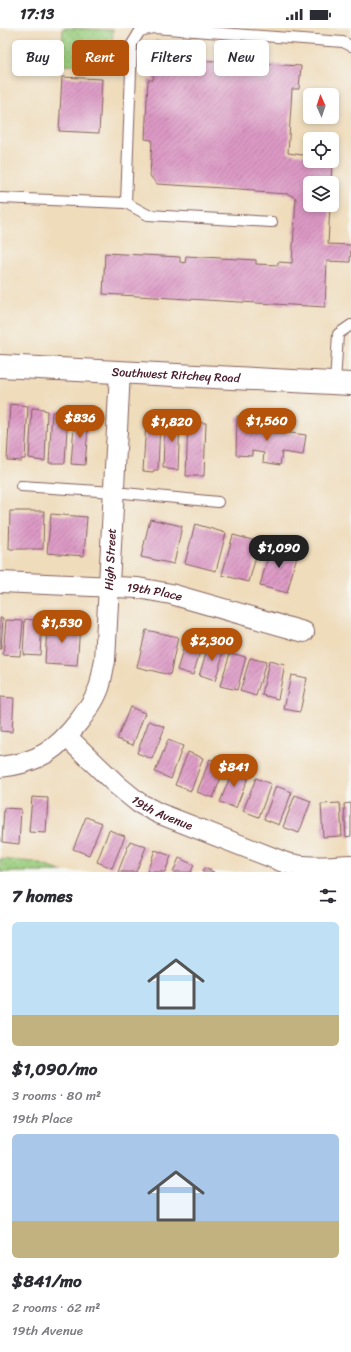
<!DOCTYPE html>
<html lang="en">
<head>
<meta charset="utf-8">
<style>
  body { margin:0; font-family:Sriracha,sans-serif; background:#f2f2f3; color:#2b2b33; height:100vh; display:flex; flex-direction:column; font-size:15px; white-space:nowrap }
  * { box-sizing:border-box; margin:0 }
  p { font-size:13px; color:#7c7c81 }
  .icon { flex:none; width:22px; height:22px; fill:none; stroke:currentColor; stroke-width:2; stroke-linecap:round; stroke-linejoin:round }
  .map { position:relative; height:844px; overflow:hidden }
  .side { display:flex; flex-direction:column; background:#fff; flex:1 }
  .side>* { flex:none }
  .hud { position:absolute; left:12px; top:12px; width:327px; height:36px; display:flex; gap:8px }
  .needle { width:26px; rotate:357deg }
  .tools { position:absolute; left:303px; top:60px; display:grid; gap:8px }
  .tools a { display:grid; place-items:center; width:36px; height:36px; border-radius:6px; background:#fff; box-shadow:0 2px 6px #0003; font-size:20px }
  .price { position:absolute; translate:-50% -34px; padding:0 9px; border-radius:14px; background:#b45309; color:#fff; font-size:13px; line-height:26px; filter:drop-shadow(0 1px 2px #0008) }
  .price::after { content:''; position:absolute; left:50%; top:24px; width:12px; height:9px; margin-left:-6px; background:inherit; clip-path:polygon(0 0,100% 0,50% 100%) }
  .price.selected { background:#222; color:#fff }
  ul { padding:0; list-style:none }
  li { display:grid; align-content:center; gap:8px; height:212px; padding:0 12px }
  li span { display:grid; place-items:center; height:124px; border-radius:6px; color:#555 }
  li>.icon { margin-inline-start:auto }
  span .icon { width:72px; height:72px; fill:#fffc; stroke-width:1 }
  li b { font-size:17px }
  h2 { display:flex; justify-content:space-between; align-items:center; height:48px; padding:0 12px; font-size:17px }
  .tag { padding:0 14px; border-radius:6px; background:#fff; box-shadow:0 2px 6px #0003; font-size:14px; line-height:36px }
  .tag.selected { background:#b45309; color:#fff }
  .status { display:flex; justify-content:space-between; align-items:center; height:28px; padding:0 20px; background:#fff; direction:ltr }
  .status svg { height:11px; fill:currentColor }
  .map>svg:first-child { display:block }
</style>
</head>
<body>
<div class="status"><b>17:13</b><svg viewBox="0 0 49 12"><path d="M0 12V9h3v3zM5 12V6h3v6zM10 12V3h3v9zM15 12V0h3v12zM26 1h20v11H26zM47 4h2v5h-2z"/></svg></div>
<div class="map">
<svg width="351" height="844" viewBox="0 0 351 844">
  <defs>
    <pattern id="park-dots" width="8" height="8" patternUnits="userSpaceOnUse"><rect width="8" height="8" fill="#9acd7d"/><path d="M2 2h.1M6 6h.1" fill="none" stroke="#86b06c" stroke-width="1.8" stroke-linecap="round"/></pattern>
    <pattern id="building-hatch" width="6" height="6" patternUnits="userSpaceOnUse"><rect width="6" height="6" fill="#db98c4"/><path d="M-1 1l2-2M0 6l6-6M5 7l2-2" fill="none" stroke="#b47b9f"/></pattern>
  </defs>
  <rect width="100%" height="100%" fill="#f6f6f2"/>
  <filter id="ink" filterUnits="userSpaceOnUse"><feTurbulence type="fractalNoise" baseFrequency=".025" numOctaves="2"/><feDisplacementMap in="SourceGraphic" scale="8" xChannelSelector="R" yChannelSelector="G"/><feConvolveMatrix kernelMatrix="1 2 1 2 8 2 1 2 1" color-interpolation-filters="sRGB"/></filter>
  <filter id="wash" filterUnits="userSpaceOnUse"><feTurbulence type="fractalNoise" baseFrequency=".012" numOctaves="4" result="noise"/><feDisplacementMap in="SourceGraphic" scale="16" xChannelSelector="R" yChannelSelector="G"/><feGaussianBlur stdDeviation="0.9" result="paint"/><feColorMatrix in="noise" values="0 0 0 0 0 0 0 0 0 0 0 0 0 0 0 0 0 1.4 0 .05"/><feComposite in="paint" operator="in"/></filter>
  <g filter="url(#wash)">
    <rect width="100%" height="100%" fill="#efdcbb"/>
    <g fill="url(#park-dots)" stroke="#727654">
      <polygon points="63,0 113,2 111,39 61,37"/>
      <polygon points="0,831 35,834 63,844 0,844"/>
    </g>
    <g id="blocks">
      <g fill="url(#building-hatch)">
        <polygon points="155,13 179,14 178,31 301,38 299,61 292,61 288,125 310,128 310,133 332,133 331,155 310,155 310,177 330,177 328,216 351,217 350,234 327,233 325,279 103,266 105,225 180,229 180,234 185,235 186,228 256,232 256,236 278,237 278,234 292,235 296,170 288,166 255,164 255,162 157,156 150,148 152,112 145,111 148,52 153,52"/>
        <polygon points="62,49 102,51 99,105 59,103"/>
        <polygon points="10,376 28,378 25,431 21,431 21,433 7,432"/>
        <polygon points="32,380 44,381 44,382 47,383 45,433 35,432 35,431 29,430"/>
        <polygon points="56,382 68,383 65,435 49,435 52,384 55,384"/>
        <polygon points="75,385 86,386 86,388 89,388 85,437 71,436"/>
        <polygon points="237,388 251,389 251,400 306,407 303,427 282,424 280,437 263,434 264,425 252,423 252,428 236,427"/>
        <polygon points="165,389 177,390 176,392 180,392 178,442 167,441 167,439 163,439"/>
        <polygon points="150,392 160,392 158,442 154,442 153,444 143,443 146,395 149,395"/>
        <polygon points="188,394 206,395 204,448 186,448"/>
        <polygon points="10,483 44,483 43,521 9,521"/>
        <polygon points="51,486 87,489 84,528 47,525"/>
        <polygon points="150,491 182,498 174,536 141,529"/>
        <polygon points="195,496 226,505 216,543 185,535"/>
        <polygon points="233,507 260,514 249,554 222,547"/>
        <polygon points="271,517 298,524 287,565 260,558"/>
        <polygon points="0,590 3,590 1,621 0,621"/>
        <polygon points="25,591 42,593 40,627 23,626"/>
        <polygon points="6,592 23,593 20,628 3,627"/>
        <polygon points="47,595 80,597 77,638 45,636"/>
        <polygon points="146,602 178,609 170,647 137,639"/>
        <polygon points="187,609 203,614 193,647 177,642"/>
        <polygon points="209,615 225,620 215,653 199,648"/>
        <polygon points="230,625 246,629 237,662 220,658"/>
        <polygon points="250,630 266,634 256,668 240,663"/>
        <polygon points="269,633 285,637 278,671 262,667"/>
        <polygon points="291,647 307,650 300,684 284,681"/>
        <polygon points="0,669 14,670 12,704 0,703"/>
        <polygon points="130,679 145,685 133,717 117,711"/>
        <polygon points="149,693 165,699 152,731 137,725"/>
        <polygon points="168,712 183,718 171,751 155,744"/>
        <polygon points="188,724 203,730 191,763 175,757"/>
        <polygon points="210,731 226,737 213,770 197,764"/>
        <polygon points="233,741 249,747 236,780 220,774"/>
        <polygon points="256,750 271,756 259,789 243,783"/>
        <polygon points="276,758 292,764 279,797 264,791"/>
        <polygon points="295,767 311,773 299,805 283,799"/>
        <polygon points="32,769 48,770 46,805 29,804"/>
        <polygon points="340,775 342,808 323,809 321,776"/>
        <polygon points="351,775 351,808 346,809 344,776"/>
        <polygon points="4,780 21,781 19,816 2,814"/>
        <polygon points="86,789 102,795 89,827 73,821"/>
        <polygon points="109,802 125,808 112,840 97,834"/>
        <polygon points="130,813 146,819 136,844 118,844"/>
        <polygon points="155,822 171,828 165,844 147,844"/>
        <polygon points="179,830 194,837 191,844 173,844"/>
        <polygon points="204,840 214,844 202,844"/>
      </g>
    </g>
  </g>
  <g filter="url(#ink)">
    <use href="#blocks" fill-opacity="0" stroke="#84615d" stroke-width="1"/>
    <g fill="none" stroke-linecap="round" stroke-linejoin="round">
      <g stroke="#84615d" stroke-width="12">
        <g id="service">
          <polyline points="0,170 126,175 148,187 272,194"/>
          <polyline points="126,175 132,16 140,3 154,0 343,14 351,18"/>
          <polyline points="335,355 338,306 351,297"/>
          <polyline points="21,458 114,464 218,474"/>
        </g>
      </g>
      <g stroke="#84615d" stroke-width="22">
        <g id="minor">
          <path id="s1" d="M0,554L138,560L171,566L304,604"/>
          <path id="s2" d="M67,709L117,757L139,775L158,785L286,835C309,841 328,838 351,837"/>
          <path id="s3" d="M0,739C38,735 57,722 80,692C88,681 96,670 100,657C102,649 103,641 105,633L120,344"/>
        </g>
      </g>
      <g stroke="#84615d" stroke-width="24">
        <g id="tertiary">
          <path id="s4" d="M0,338L351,356"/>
        </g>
      </g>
      <use href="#service" stroke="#fff" stroke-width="10"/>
      <use href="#minor" stroke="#fff" stroke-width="20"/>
      <use href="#tertiary" stroke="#fff" stroke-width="22"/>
    </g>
  </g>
  <g text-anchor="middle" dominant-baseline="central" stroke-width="3" stroke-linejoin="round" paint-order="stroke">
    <g font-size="12" fill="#4a1f2b" stroke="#f6f6f2">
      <text stroke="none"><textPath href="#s4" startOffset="176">Southwest Ritchey Road</textPath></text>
      <text stroke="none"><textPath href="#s3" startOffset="263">High Street</textPath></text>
      <text stroke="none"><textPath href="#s1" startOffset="155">19th Place</textPath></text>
      <text stroke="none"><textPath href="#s2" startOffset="123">19th Avenue</textPath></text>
    </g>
  </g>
</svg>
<div class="tools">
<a><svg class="needle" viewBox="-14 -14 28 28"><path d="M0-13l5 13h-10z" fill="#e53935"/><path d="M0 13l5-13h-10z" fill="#7c7c81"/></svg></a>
<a><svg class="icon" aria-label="locate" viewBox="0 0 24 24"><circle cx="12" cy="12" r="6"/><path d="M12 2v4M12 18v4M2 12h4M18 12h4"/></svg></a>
<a><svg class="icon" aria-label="layers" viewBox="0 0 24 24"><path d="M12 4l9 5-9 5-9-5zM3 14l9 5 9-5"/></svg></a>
</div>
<b class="price" style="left:80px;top:411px">$836</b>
<b class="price" style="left:267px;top:414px">$1,560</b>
<b class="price" style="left:172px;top:415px">$1,820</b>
<b class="price selected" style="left:279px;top:541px">$1,090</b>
<b class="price" style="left:62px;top:616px">$1,530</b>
<b class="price" style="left:212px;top:634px">$2,300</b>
<b class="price" style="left:234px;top:760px">$841</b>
<div class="hud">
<a class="tag">Buy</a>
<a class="tag selected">Rent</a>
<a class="tag">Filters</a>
<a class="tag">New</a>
</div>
</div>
<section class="side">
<h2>7 homes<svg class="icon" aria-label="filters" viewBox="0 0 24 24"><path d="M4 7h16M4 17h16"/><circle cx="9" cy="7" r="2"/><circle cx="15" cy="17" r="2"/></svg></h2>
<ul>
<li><span style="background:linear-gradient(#bfe0f5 75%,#c2b280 0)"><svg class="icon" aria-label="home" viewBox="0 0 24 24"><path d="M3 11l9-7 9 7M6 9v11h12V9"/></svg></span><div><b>$1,090/mo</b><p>3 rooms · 80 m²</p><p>19th Place</p></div></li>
<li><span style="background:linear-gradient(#a9c7e8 70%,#c2b280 0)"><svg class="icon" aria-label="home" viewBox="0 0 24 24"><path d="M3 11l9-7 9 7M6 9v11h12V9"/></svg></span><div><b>$841/mo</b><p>2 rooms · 62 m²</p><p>19th Avenue</p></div></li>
</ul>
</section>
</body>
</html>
